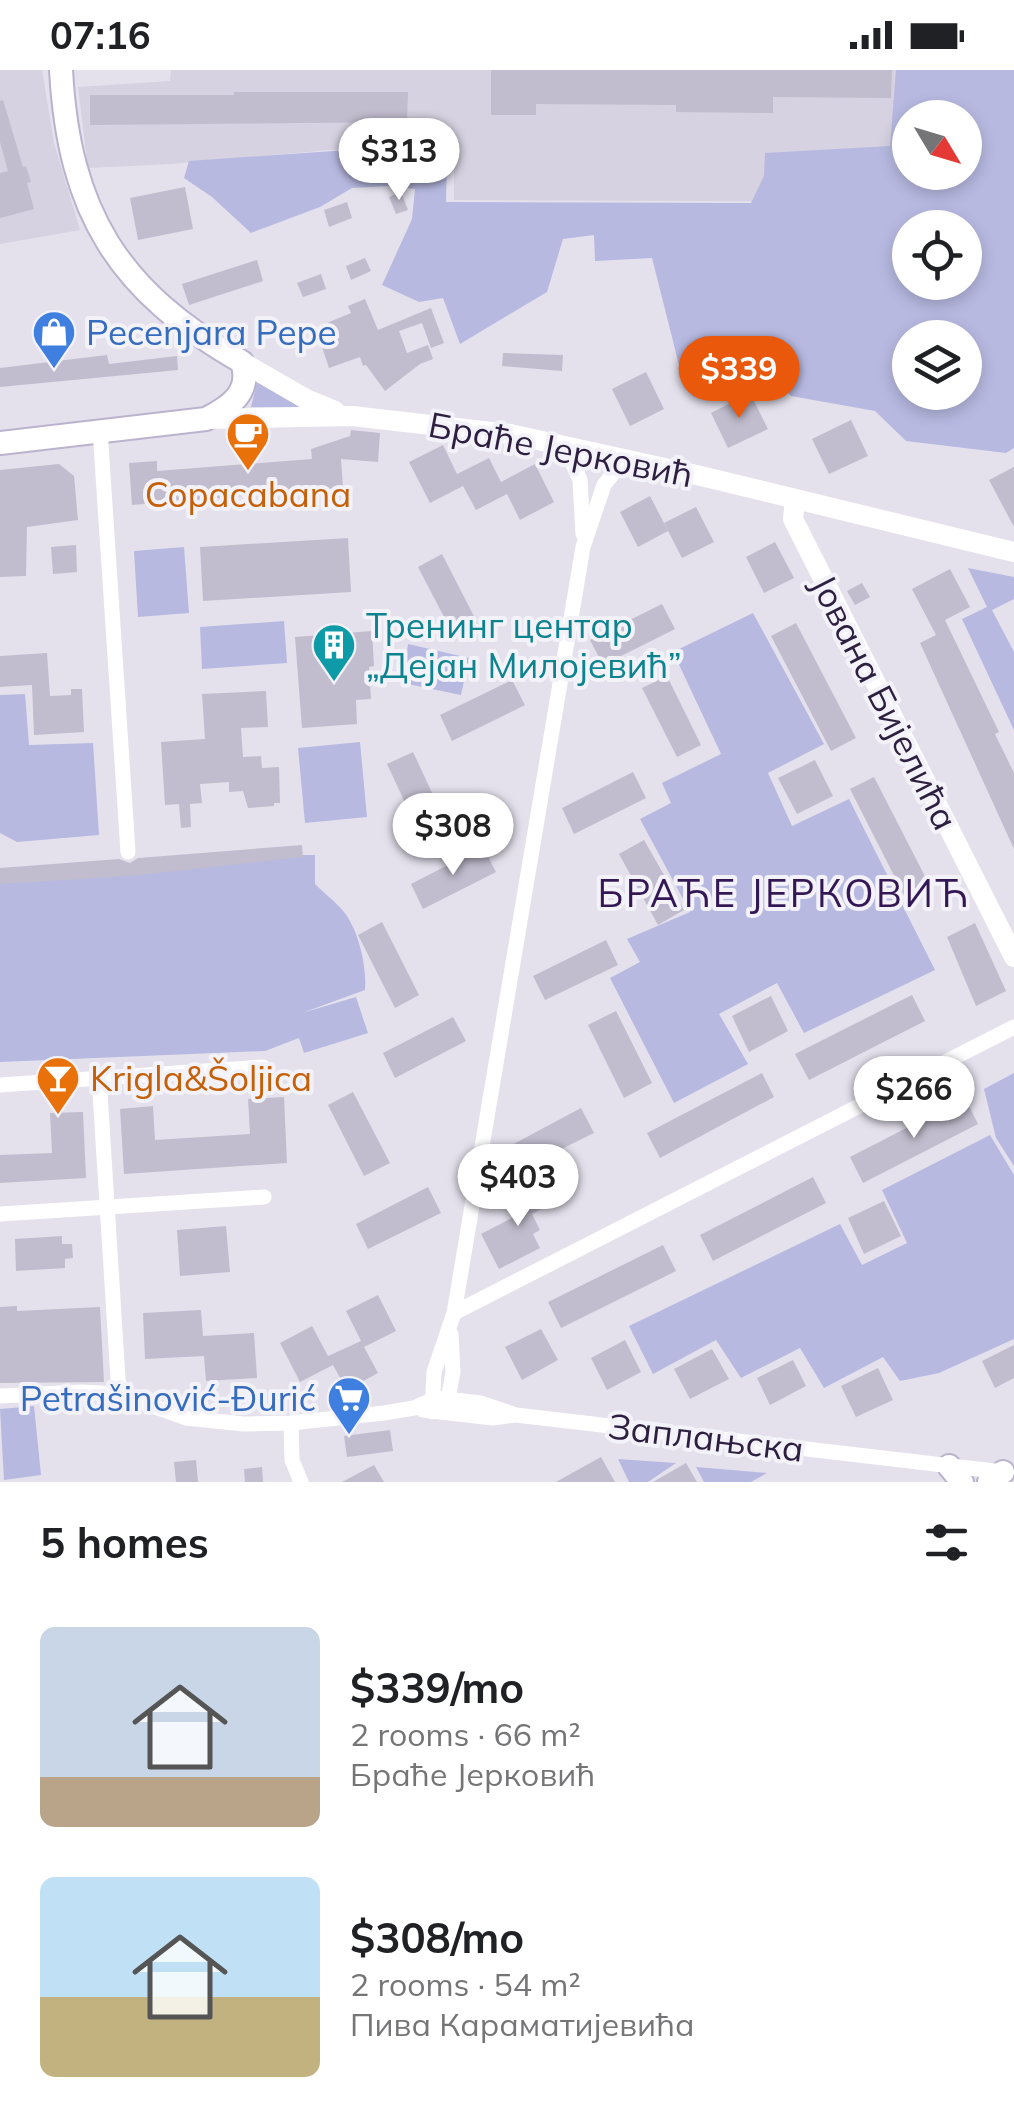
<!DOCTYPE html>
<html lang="en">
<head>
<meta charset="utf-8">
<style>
  body { margin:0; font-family:Mulish,sans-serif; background:#f6f6f6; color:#202124; height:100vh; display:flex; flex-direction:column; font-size:38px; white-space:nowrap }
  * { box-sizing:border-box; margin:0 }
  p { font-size:32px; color:#757577 }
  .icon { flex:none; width:55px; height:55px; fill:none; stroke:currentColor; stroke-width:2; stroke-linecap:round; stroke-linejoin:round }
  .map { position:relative; height:1412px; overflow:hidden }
  .details { display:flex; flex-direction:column; background:#fff; flex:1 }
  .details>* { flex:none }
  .needle { width:65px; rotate:128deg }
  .tools { position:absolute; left:892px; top:30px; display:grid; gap:20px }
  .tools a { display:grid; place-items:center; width:90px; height:90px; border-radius:50%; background:#fff; box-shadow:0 5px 15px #0003; font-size:50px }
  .price { position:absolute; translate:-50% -85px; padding:0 22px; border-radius:35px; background:#fff; color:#222; font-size:32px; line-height:65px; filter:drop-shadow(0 2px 5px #0008) }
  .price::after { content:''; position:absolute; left:50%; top:60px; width:30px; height:22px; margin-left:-15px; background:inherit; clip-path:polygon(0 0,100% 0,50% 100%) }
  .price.on { background:#ea580c; color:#fff }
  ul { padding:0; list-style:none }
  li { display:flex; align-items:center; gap:30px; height:250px; padding:0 40px }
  li span { display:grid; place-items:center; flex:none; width:280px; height:200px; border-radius:15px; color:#555 }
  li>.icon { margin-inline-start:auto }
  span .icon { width:120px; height:120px; fill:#fffc; stroke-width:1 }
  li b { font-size:42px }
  h2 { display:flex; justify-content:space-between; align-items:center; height:120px; padding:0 40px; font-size:42px }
  .status { display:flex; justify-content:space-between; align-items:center; height:70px; padding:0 50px; background:#fff; direction:ltr }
  .status svg { height:28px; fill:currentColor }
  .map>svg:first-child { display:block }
</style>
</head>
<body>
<div class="status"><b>07:16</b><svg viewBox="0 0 49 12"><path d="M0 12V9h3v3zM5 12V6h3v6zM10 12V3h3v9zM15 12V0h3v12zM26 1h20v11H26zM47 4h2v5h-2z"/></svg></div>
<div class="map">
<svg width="1014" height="1412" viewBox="0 0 1014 1412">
  <rect width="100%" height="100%" fill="#e4e1ed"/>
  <g fill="#d6d2e1" fill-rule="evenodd">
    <polygon points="0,0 42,0 54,73 80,160 0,174"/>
    <path d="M171,0H1014V128L942,132L454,130V69L171,94L88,98L78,17L170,11ZM910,48H965V102H910Z"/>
  </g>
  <g fill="#b7b9e1" fill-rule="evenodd">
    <path d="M896,0H1014V378L1006,383L906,371L875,341L791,326L750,283L681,303L652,188L595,191L594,165L563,169L547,222L460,274L443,228L419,232L382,215L412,149L415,119L388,116L352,118L320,137L251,163L212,127L184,108L189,91L435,74L447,90L446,132L751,133L764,106L765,83L890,76ZM910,48H965V102H910ZM910,158H965V212H910ZM910,268H965V322H910Z"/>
    <polygon points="258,309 315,337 251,337"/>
    <polygon points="184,477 189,543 138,547 134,481"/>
    <polygon points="968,498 1014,507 1014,529 992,540 1014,582 1014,660 962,549 987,537"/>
    <polygon points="753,543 824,674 768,703 792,756 849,729 935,900 804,963 777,913 719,944 748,994 674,1033 610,908 640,892 627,869 690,842 640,749 671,733 662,713 721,684 673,582"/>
    <polygon points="284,551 287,593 202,599 200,557"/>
    <polygon points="408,574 469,588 461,625 403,613"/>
    <polygon points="25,624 29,675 93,673 99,765 17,772 0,763 0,625"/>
    <polygon points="360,672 367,747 305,753 298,678"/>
    <path d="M300,785H315V814C324,823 336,832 344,842C359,861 367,897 365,920L302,943L356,927L368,963L304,983L299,968L265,981L0,992V810Z"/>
    <polygon points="1014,1003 1014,1096 996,1068 984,1019"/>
    <polygon points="990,1065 1014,1105 1014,1269 939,1303 900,1311 883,1287 824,1318 800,1278 741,1308 716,1270 653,1304 629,1256 840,1154 862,1195 907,1173 882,1120"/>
    <polygon points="34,1336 41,1405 4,1410 0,1339"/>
    <polygon points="618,1389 676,1393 648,1412 629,1412"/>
    <polygon points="696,1397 767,1403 751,1412 704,1412"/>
  </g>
  <g fill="#c1bdce">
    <polygon points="491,0 892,0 891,28 773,27 773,43 676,42 676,35 536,34 536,45 491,45"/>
    <polygon points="234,22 408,22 407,52 90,55 90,25 234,25"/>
    <polygon points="3,30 23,97 26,96 31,112 27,113 34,139 0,148 0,103 8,101 0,72 0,31"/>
    <polygon points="185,117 193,159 138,170 130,128"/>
    <polygon points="401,122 408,140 396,144 389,127"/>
    <polygon points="347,132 352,148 329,157 324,140"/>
    <polygon points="365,188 371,201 351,210 346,196"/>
    <polygon points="257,190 263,211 189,235 182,214"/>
    <polygon points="321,204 326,219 303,227 297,213"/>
    <polygon points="365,229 378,260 431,238 444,273 431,278 422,253 399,261 407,283 428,275 433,289 420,294 385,321 366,295 363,296 360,287 329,298 317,262 323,259 322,255 351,243 348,236"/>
    <polygon points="503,283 563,285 562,301 502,296"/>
    <polygon points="107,285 109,294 177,286 178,300 0,317 0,298"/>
    <polygon points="646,302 664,339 630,356 612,319"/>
    <polygon points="750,323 768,359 728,378 711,343"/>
    <polygon points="851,350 868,386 829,404 812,369"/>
    <polygon points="351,360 380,363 378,392 341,389 343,418 132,435 129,393 157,391 157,401 312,389 311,379 350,366"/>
    <polygon points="443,375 457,404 489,388 501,412 535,394 554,432 520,450 507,424 476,440 463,416 430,433 409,392"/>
    <polygon points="59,394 74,406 78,450 27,457 26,506 0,507 0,400"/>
    <polygon points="1014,397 1014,457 989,410"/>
    <polygon points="650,426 668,461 638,477 620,442"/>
    <polygon points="696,437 714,472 682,488 664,453"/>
    <polygon points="348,468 351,522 203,531 200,477"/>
    <polygon points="775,472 794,508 764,523 746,487"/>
    <polygon points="76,475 77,502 53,504 51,477"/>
    <polygon points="442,484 479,556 455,568 418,497"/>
    <polygon points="950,499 970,537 945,550 999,662 995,664 1014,703 1014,779 920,573 936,565 912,519"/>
    <polygon points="862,513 870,527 855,535 847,521"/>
    <polygon points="662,534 675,559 603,595 590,570"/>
    <polygon points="796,553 856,668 831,681 771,566"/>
    <polygon points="372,561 374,596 369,597 371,629 356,630 357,654 302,658 295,567"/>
    <polygon points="47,583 50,626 71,625 71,619 82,619 84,662 34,665 32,615 0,617 0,586"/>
    <polygon points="667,606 701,675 677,687 642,618"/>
    <polygon points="512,610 525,635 452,671 440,645"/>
    <polygon points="266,621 268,657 241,658 243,687 261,686 262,698 279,697 280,733 274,733 274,736 248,738 243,721 229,722 229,712 200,714 202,733 190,734 191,757 181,758 179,734 165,735 161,672 205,669 202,624"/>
    <polygon points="413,682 448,757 422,769 387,694"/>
    <polygon points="815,690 833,726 797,744 778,708"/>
    <polygon points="633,702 646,728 574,764 562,738"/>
    <polygon points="874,707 933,822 909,835 850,719"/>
    <polygon points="644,770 684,840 658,855 619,784"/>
    <polygon points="302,775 303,787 129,806 0,814 0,798 119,789 130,793 138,788"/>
    <polygon points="483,777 496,802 423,839 411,814"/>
    <polygon points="382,852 419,925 395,938 358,865"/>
    <polygon points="975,853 1006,921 976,936 947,867"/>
    <polygon points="606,870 618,895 545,930 533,906"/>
    <polygon points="912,925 925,951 809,1010 795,984"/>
    <polygon points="771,926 788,961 749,982 732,946"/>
    <polygon points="616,941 652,1013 624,1028 588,955"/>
    <polygon points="453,947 466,971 395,1008 383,983"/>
    <polygon points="762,1003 774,1027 660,1088 647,1063"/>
    <polygon points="353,1022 390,1093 364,1106 328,1035"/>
    <polygon points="284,1027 287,1093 124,1104 120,1039 153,1036 155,1070 250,1064 248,1029"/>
    <polygon points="965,1028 978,1054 863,1113 850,1087"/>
    <polygon points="581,1038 594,1063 519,1100 508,1077"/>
    <polygon points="83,1042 86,1108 0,1113 0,1085 52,1083 50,1043"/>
    <polygon points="813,1107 826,1133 713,1191 700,1165"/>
    <polygon points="550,1115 557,1131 532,1144 540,1160 533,1164 540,1178 499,1199 481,1164 514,1147 508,1136"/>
    <polygon points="428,1117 441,1143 368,1179 356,1154"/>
    <polygon points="884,1131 901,1166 864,1184 848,1148"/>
    <polygon points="226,1156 230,1202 180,1206 177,1160"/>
    <polygon points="62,1166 62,1174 72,1174 73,1188 65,1189 65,1198 16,1201 15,1169"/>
    <polygon points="663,1175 676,1201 561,1258 548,1232"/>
    <polygon points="378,1225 396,1261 364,1277 378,1303 347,1320 330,1290 333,1295 300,1312 280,1273 312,1256 328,1286 361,1271 346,1241"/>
    <polygon points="17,1236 17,1241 100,1237 104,1312 0,1313 0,1237"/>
    <polygon points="201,1240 203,1266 254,1263 257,1308 206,1311 204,1286 145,1289 143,1243"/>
    <polygon points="541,1259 558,1290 522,1310 505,1277"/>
    <polygon points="625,1270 641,1302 607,1320 591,1288"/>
    <polygon points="1014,1275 1014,1308 995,1318 982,1291"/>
    <polygon points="712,1279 729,1309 690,1329 674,1299"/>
    <polygon points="793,1290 806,1316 770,1335 757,1308"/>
    <polygon points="878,1298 893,1330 856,1347 841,1316"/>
    <polygon points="390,1360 393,1381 347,1387 344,1366"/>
    <polygon points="601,1387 615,1412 556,1412"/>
    <polygon points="196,1390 198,1412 176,1412 174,1392"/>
    <polygon points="686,1393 697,1412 653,1412"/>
    <polygon points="374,1395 384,1412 342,1412"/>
    <polygon points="262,1397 263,1412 245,1412 244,1399"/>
  </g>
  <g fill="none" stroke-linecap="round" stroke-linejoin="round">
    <g stroke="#bbb3ce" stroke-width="26">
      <g id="secondary">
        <path d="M0,373L206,349C230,337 252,322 242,292C118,221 69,143 61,0"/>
        <polyline points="949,1396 962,1412"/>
        <polyline points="989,1412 1003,1402"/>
      </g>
    </g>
    <g stroke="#fff" stroke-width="15">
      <polyline points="100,360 128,782"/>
      <polyline points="565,376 580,410 583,464"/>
      <polyline points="99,1008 119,1324"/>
      <polyline points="0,1015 263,997"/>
      <polyline points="0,1144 264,1127"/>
      <polyline points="454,1243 1014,957"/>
      <polyline points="0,1326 82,1322 119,1324 186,1348 244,1354 291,1353 384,1343 414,1338 437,1328 481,1333 516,1345 1003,1402"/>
      <polyline points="447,1335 453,1302 451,1264"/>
      <polyline points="423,1340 493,1348 514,1345"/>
      <polyline points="432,1342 434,1302 454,1243 583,477 604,415 625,388"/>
      <polyline points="291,1353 292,1390 301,1412"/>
    </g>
    <g stroke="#fff" stroke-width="20">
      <polyline points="242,292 306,329 335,341"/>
      <polyline points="206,349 352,346 510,364 701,406 1014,482"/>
      <polyline points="795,429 793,449 1014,887"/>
    </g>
    <use href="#secondary" stroke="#fff" stroke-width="22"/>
  </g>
  <defs>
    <g id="shop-pin" transform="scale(2.25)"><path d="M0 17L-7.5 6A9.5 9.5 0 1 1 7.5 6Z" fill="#3f7fe0" stroke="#f3f2f9"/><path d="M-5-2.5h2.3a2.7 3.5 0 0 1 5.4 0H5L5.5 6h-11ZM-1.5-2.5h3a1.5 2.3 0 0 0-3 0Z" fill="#fff"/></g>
    <g id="cafe-pin" transform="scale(2.25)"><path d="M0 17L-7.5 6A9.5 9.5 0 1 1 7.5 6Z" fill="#e8710a" stroke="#f3f2f9"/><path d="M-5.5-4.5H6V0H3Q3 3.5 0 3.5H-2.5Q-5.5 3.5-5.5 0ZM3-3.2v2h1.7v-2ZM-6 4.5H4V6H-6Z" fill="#fff"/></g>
    <g id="building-pin" transform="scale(2.25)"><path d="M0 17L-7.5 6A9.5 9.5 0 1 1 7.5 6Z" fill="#0f9aa8" stroke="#f3f2f9"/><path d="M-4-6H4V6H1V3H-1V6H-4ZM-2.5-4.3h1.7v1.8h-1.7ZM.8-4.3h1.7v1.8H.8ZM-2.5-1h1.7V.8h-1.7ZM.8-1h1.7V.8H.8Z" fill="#fff"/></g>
    <g id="bar-pin" transform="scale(2.25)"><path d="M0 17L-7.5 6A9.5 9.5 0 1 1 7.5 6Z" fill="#e8710a" stroke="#f3f2f9"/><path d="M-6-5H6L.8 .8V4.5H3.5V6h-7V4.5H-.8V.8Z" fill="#fff"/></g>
    <g id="supermarket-pin" transform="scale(2.25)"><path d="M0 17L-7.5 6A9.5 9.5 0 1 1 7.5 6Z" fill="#3f7fe0" stroke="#f3f2f9"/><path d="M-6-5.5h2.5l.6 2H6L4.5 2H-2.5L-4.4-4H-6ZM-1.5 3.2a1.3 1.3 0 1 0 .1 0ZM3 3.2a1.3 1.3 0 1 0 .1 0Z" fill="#fff"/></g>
  </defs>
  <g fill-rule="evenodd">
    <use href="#shop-pin" x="54" y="262"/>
    <use href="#cafe-pin" x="248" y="364"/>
    <use href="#building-pin" x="334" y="575"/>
    <use href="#bar-pin" x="58" y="1008"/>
    <use href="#supermarket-pin" x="349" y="1328"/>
  </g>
  <g text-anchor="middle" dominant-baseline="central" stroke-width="8" stroke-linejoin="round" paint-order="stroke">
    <g font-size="35" fill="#366cbe" stroke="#f3f2f9" text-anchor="start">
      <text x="86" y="262">Pecenjara Pepe</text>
      <text x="316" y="1328" text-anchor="end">Petrašinović-Đurić</text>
    </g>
    <g font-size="35" fill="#2d1f40" stroke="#f3f2f9">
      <text transform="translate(561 379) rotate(11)">Браће Јерковић</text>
      <text transform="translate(885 632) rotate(63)">Јована Бијелића</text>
      <text transform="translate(706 1367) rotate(7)">Заплањска</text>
    </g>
    <g font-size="35" fill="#c56008" stroke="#f3f2f9">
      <text x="248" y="424">Copacabana</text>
      <text x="90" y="1008" text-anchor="start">Krigla&amp;Šoljica</text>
    </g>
    <g font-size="35" fill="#0d838f" stroke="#f3f2f9" text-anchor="start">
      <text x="366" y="555">Тренинг центар<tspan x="366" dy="40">„Дејан Милојевић”</tspan></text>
    </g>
    <g font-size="38" letter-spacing="2.5" fill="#331855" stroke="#f3f2f9">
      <text x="784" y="823">БРАЋЕ ЈЕРКОВИЋ</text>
    </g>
  </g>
</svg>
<div class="tools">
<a><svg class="needle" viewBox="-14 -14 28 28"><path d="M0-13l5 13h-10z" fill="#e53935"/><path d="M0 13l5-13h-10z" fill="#757577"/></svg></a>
<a><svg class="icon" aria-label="locate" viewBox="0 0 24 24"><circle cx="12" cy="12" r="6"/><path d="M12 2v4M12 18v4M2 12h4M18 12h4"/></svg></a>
<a><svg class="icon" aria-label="layers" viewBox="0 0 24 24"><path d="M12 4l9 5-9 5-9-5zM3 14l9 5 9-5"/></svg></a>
</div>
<b class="price" style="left:399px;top:133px">$313</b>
<b class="price on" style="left:739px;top:351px">$339</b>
<b class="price" style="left:453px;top:808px">$308</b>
<b class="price" style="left:914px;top:1071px">$266</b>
<b class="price" style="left:518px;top:1159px">$403</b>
</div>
<section class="details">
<h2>5 homes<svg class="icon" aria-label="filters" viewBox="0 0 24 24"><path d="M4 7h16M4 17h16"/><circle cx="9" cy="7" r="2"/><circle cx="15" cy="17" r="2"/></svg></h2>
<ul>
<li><span style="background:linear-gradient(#c9d6e8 75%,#b9a48a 0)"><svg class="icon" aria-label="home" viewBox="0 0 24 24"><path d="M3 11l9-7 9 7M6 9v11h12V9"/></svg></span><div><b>$339/mo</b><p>2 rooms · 66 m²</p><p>Браће Јерковић</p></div></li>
<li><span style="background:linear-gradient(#bfe0f5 60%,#c2b280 0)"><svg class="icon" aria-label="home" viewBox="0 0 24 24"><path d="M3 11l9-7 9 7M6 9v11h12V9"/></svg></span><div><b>$308/mo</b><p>2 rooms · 54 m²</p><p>Пива Караматијевића</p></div></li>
</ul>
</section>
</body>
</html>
